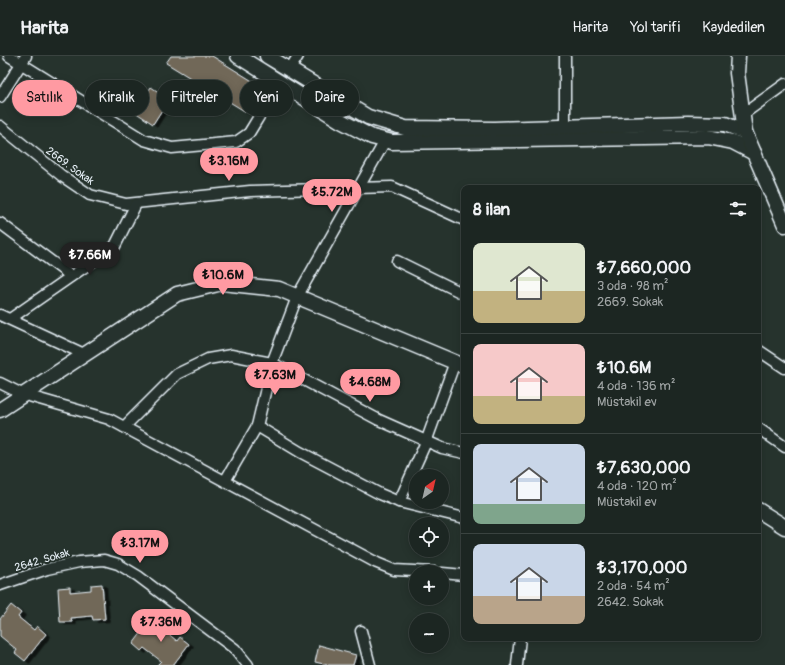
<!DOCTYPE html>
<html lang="tr">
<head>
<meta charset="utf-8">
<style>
  body { margin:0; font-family:Pangolin,sans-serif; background:#29322f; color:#f1f3f6; height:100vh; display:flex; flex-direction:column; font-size:15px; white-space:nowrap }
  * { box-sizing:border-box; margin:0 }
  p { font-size:13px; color:#a0a5a5 }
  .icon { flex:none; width:22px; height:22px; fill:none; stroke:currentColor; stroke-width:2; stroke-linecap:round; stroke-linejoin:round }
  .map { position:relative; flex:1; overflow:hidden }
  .panel { position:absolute; left:461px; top:129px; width:300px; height:456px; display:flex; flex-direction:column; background:#1c2622; border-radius:8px; box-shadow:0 2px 10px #0003,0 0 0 1px #3a4340 }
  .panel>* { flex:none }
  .guide { position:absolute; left:12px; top:24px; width:380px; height:36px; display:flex; gap:8px }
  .needle { width:26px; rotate:34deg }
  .fabs { position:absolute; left:409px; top:413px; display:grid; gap:8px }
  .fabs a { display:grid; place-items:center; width:40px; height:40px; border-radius:50%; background:#1c2622; box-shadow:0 2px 10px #0003,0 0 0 1px #3a4340; font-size:20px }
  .price { position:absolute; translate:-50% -34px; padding:0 9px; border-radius:14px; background:#ff9aa2; color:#111; font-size:13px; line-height:26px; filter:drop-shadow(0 1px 2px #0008) }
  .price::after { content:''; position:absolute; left:50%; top:24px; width:12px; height:9px; margin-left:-6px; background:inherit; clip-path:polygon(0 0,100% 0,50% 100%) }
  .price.current { background:#222; color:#fff }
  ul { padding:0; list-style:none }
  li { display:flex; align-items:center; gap:12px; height:100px; padding:0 12px }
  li+li { border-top:1px solid #3a4340 }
  li span { display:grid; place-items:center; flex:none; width:112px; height:80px; border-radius:8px; color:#555 }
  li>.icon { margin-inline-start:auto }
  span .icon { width:48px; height:48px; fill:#fffc; stroke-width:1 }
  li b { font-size:17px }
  h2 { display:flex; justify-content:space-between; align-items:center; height:48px; padding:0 12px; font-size:17px }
  .pill { padding:0 14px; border-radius:18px; background:#1c2622; box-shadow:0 2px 10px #0003,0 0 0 1px #3a4340; font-size:14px; line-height:36px }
  .pill.current { background:#ff9aa2; color:#111 }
  header { display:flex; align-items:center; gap:24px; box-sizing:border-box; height:56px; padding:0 20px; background:#1c2622; border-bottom:1px solid #3a4340 }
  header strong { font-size:19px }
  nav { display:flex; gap:22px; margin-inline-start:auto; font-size:14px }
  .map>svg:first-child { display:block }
</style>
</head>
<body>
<header>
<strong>Harita</strong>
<nav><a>Harita</a><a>Yol tarifi</a><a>Kaydedilen</a></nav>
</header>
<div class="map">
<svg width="785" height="609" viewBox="0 0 785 609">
  <defs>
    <filter id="shadow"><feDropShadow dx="4.5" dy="2.5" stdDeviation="0" flood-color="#0009"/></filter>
  </defs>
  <rect width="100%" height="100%" fill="#26332d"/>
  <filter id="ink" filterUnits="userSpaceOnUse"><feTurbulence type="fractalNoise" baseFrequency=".025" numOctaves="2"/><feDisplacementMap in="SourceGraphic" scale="8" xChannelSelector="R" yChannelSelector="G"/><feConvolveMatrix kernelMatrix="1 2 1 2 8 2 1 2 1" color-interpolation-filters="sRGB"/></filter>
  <g filter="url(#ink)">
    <g fill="#716859" stroke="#e8f1f8" filter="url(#shadow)">
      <polygon points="171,0 212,0 262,31 246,56 166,7"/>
      <polygon points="151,31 169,43 153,68 135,56"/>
      <polygon points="102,528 105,563 93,564 92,560 71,562 72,566 60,566 58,532 70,531 70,536 91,534 91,529"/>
      <polygon points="11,549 21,557 18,561 34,574 37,570 46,578 25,605 15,597 17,594 0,580 0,563"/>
      <polygon points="154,560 164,568 161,572 177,585 180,581 189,588 173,609 157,609 161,605 144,592 141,595 133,588"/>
      <polygon points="319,589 356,599 353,609 328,609 315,606"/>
    </g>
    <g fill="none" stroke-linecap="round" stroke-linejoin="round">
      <g stroke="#e8f1f8" stroke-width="13">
        <g id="street">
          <polyline points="9,0 144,84 172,92 236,86 249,77 280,26"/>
          <polyline points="565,0 565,71"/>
          <polyline points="290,13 298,0"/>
          <polyline points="0,41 26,0"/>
          <polyline points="742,59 785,28"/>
          <polyline points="0,70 62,120 90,139 126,148 250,135 392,131 464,164"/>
          <polyline points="0,167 71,220"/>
          <polyline points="397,205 464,238"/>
          <polyline points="0,259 86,299"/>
          <polyline points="10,263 115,190 136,148"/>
          <polyline points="758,294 785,312"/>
          <polyline points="0,327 22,338 109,363 377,507 394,514 434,516"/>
          <polyline points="257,370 300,396 380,438 399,446 464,462"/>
          <polyline points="124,371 177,318 208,303 231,299 272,307 379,364 442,392 464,397"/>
          <polyline points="758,372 785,391"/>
          <polyline points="225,425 257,370 272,307 297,241 385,85"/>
          <polyline points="399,446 426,386 455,306"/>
          <polyline points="442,517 464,519"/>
          <polyline points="0,529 47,513 79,506 104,504 118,508 138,520 235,593 248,609"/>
          <polyline points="361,575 370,609"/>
          <polyline points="517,609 520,582"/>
        </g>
      </g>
      <g stroke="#e8f1f8" stroke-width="17">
        <g id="secondary">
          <polyline points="238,0 341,65 372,81 392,86 708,81 733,86 754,97"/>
          <polyline points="267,0 368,61 405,72 494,73 688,67 725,68 745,76"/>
          <polyline points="738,0 737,17 745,76 785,169"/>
          <polyline points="0,354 177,238 222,227 279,233 464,310"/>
          <polyline points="758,454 785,471"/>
        </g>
      </g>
      <use href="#street" stroke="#26332d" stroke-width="10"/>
      <use href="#secondary" stroke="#26332d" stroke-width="14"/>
    </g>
  </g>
  <g text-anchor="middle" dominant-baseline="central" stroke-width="4" stroke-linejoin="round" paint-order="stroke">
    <g font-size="11" fill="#e8f1f8" stroke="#26332d">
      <text transform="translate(70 110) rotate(36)">2669. Sokak</text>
      <text transform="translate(42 504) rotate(-16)">2642. Sokak</text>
    </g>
  </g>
</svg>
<div class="fabs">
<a><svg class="needle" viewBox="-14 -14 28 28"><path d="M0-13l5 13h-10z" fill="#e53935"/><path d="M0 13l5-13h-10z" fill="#a0a5a5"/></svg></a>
<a><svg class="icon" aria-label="locate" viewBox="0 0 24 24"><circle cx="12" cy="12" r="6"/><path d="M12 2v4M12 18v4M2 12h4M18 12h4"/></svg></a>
<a>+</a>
<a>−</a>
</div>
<b class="price" style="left:229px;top:126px">₺3.16M</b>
<b class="price" style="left:332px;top:157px">₺5.72M</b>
<b class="price current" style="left:90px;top:220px">₺7.66M</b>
<b class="price" style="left:223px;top:240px">₺10.6M</b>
<b class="price" style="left:275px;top:340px">₺7.63M</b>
<b class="price" style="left:370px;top:347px">₺4.68M</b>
<b class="price" style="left:140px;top:508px">₺3.17M</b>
<b class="price" style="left:161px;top:587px">₺7.36M</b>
<div class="guide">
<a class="pill current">Satılık</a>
<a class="pill">Kiralık</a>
<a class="pill">Filtreler</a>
<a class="pill">Yeni</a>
<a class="pill">Daire</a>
</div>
<section class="panel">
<h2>8 ilan<svg class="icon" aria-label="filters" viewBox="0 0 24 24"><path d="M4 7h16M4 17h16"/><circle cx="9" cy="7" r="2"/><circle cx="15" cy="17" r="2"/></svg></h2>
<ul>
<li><span style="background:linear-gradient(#dfe7d0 60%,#c2b280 0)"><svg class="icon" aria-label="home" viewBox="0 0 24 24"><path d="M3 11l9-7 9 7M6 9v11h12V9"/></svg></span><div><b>₺7,660,000</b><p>3 oda · 98 m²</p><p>2669. Sokak</p></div></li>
<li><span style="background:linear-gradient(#f6c9c9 65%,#c2b280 0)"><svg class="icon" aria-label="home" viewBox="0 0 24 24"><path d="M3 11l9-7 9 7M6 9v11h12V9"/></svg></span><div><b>₺10.6M</b><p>4 oda · 136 m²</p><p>Müstakil ev</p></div></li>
<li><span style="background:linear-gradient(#c9d6e8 75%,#7fa58c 0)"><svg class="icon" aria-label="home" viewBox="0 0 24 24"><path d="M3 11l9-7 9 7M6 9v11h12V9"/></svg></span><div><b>₺7,630,000</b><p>4 oda · 120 m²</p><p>Müstakil ev</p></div></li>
<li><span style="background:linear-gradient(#c9d6e8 65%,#b9a48a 0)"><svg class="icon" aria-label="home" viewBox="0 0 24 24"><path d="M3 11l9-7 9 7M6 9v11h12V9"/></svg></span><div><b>₺3,170,000</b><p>2 oda · 54 m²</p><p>2642. Sokak</p></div></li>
</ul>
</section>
</div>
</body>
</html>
